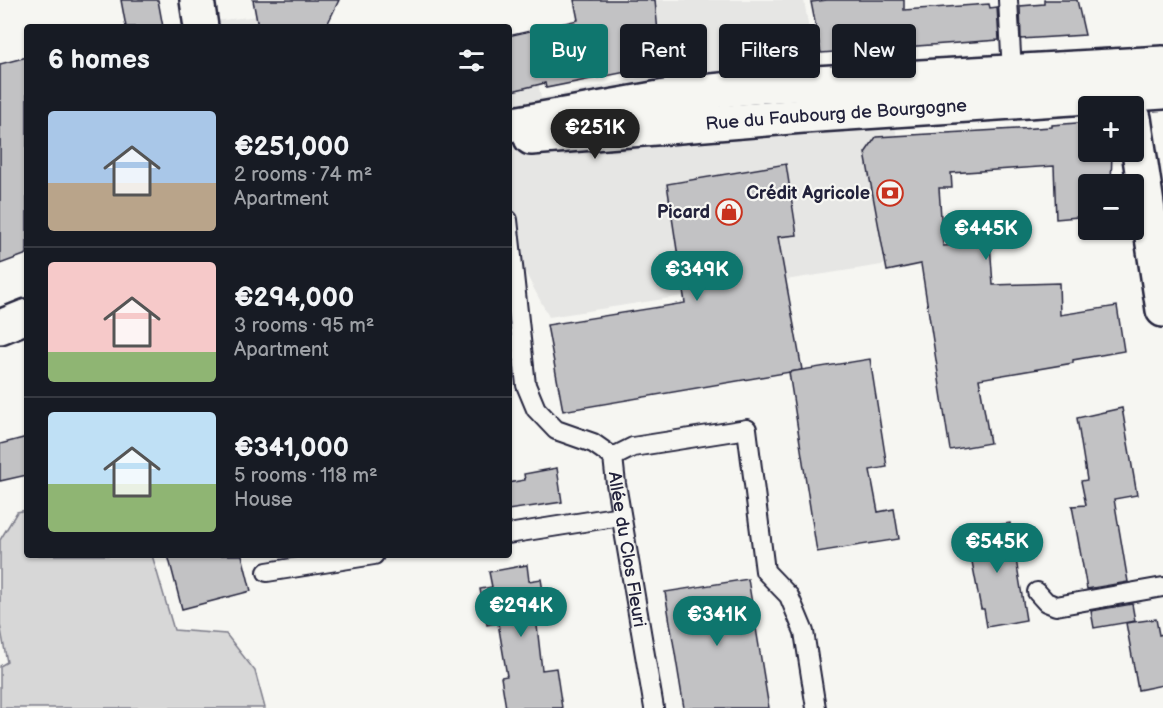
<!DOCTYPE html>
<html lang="en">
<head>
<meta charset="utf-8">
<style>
  body { margin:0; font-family:"Balsamiq Sans",sans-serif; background:#20242c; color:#f1f3f6; height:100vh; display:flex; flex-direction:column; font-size:22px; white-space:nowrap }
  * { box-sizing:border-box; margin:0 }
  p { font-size:20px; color:#9ea1a6 }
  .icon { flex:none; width:33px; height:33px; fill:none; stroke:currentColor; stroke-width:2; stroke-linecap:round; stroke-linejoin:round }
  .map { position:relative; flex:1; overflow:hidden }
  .sheet { position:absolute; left:24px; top:24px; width:488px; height:534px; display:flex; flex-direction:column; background:#171b24; border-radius:6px; box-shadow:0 2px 4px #0004 }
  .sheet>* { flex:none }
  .hud { position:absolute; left:530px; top:24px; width:543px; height:54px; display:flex; gap:12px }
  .fabs { position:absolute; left:1078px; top:96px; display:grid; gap:12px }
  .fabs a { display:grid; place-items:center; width:66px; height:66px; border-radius:6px; background:#171b24; box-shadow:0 2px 4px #0004; font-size:30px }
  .price { position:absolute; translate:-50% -51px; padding:0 14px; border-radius:21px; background:#0f766e; color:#fff; font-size:20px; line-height:39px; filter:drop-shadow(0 2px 3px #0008) }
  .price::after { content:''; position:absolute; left:50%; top:36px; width:18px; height:14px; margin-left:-9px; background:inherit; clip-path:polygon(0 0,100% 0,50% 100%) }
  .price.selected { background:#222; color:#fff }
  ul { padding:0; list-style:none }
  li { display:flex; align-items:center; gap:18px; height:150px; padding:0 24px }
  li+li { border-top:2px solid #363941 }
  li span { display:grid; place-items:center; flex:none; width:168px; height:120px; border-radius:6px; color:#555 }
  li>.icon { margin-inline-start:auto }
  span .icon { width:72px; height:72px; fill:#fffc; stroke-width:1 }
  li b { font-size:26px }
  h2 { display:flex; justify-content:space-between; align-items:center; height:72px; padding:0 24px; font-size:26px }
  .chip { padding:0 21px; border-radius:6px; background:#171b24; box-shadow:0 2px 4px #0004; font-size:21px; line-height:54px }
  .chip.selected { background:#0f766e; color:#fff }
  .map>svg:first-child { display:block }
</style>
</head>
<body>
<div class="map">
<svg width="1163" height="708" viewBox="0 0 1163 708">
  <rect width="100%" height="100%" fill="#f6f6f2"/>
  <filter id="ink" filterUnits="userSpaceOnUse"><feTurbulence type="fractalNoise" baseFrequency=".0167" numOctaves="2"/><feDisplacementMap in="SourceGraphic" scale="12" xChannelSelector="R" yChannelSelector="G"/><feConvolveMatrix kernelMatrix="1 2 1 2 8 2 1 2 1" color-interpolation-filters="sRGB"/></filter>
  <g filter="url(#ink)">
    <g fill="#e6e6e4">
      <polygon points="645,0 804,0 814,60 895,124 914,260 549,317 509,242 508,78 536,71 541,98 659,74"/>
      <polygon points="285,13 359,27 167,26"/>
    </g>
    <polygon fill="#d7d7d7" stroke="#7c7c89" stroke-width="1.5" points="27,510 27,555 152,555 174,630 226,634 255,671 265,708 0,708 0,666 7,662 0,625 0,540 17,512"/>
    <g fill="#c2c2c4" stroke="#22223b" stroke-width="1.5">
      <polygon points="121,0 158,0 163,27 126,27"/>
      <polygon points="253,0 339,0 326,27 258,27"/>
      <polygon points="574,0 655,0 661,65 546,88 545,83 508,92 508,36 578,20"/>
      <polygon points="827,0 904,0 904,10 989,4 990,8 997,7 999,40 821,53 811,2"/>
      <polygon points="1044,0 1077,0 1085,35 1021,39 1020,6 1044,4"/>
      <polygon points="27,57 27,254 0,264 0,64"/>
      <polygon points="1089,122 1089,152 1112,152 1111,184 1089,184 1089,216 1056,219 1054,166 951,173 952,188 939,188 943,246 990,243 993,285 1059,283 1060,315 1117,306 1124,351 1073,360 1073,363 979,379 990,443 950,450 921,264 887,271 865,153 876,137 1052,127 1052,125"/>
      <polygon points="786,164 797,235 778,237 802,370 563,411 547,325 685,303 667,184"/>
      <polygon points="870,359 887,467 870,470 878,512 894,509 899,539 817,552 789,372"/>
      <polygon points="1122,408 1137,495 1114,499 1128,582 1087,589 1072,506 1086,505 1081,481 1087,480 1077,418"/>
      <polygon points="27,437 27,475 0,481 0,444"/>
      <polygon points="557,468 562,502 508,510 508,483 525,480 524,474"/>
      <polygon points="1010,523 1026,620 987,627 984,609 981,609 966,530"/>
      <polygon points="168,555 242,555 251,591 182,609"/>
      <polygon points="527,565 529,581 541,579 547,615 536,617 542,670 556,668 562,708 506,708 501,677 507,676 498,623 487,625 480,589 492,587 489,572"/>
      <polygon points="748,579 769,708 684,708 665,592"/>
      <polygon points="1132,604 1135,621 1094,628 1091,611"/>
      <polygon points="1156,619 1159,635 1163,634 1163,685 1138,690 1126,623"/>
    </g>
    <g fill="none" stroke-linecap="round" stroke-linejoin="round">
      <g stroke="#22223b" stroke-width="22">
        <g id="lane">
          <polyline points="1008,0 1012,72"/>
          <path id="s1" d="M508,220L526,385L536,409L556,430L593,443L613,457L616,484L654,708"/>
          <polyline points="613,457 633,447 747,429 765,571 789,596 804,632 816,708"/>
          <polyline points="508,534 621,516"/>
          <polyline points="267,572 374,555"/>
          <polyline points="1037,592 1046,602 1056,606 1163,587"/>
        </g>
      </g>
      <g stroke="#22223b" stroke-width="38">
        <g id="street">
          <polyline points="197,0 201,27"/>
          <polyline points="1134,118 1163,310"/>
        </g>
      </g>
      <g stroke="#22223b" stroke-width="38">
        <g id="secondary">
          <polyline points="508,125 682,94 762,86 1163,63"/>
          <path id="s2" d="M531,138L803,116L1163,92"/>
          <polyline points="0,327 27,316"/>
        </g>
      </g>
      <use href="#lane" stroke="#f6f6f2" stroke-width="18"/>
      <use href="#street" stroke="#f6f6f2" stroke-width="33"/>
      <use href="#secondary" stroke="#f6f6f2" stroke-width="33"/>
    </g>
  </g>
  <defs>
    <g id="bank-ring" transform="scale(1.35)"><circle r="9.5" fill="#f6f6f2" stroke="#c8321e" stroke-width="1.5"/><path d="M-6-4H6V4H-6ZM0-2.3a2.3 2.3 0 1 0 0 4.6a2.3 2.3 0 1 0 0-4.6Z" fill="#c8321e"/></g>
    <g id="shop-ring" transform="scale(1.35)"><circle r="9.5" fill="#f6f6f2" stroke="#c8321e" stroke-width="1.5"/><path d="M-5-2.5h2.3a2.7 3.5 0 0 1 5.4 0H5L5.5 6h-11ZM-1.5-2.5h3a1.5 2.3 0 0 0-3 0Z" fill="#c8321e"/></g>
  </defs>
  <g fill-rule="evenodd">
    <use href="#bank-ring" x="890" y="193"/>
    <use href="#shop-ring" x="729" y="212"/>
  </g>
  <g text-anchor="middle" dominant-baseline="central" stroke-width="4.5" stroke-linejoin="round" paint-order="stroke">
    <g font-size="18" fill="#22223b" stroke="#f6f6f2">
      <text stroke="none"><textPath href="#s2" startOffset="306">Rue du Faubourg de Bourgogne</textPath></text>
      <text stroke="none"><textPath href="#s1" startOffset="378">Allée du Clos Fleuri</textPath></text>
    </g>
    <g font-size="18" font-weight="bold" fill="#22223b" stroke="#f6f6f2" text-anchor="end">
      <text x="870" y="193">Crédit Agricole</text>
      <text x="710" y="212">Picard</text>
    </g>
  </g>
</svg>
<div class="fabs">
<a>+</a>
<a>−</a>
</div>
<b class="price selected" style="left:595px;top:160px">€251K</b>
<b class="price" style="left:986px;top:261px">€445K</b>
<b class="price" style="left:697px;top:302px">€349K</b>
<b class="price" style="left:997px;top:574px">€545K</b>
<b class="price" style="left:521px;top:638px">€294K</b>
<b class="price" style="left:717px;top:647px">€341K</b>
<div class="hud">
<a class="chip selected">Buy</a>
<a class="chip">Rent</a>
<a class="chip">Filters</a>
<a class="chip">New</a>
</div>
<section class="sheet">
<h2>6 homes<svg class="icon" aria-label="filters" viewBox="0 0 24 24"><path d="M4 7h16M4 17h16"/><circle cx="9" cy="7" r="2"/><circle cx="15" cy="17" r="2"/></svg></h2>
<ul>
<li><span style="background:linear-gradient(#a9c7e8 60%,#b9a48a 0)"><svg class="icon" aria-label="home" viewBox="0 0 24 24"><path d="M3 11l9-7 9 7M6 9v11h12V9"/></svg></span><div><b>€251,000</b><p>2 rooms · 74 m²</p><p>Apartment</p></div></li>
<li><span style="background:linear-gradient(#f6c9c9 75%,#8fb573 0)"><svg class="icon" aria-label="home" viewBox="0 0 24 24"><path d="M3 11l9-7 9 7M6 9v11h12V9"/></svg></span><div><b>€294,000</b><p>3 rooms · 95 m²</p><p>Apartment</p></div></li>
<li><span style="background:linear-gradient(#bfe0f5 60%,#8fb573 0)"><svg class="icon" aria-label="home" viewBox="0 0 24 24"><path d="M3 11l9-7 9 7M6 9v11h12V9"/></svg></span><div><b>€341,000</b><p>5 rooms · 118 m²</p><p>House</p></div></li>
</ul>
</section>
</div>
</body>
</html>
